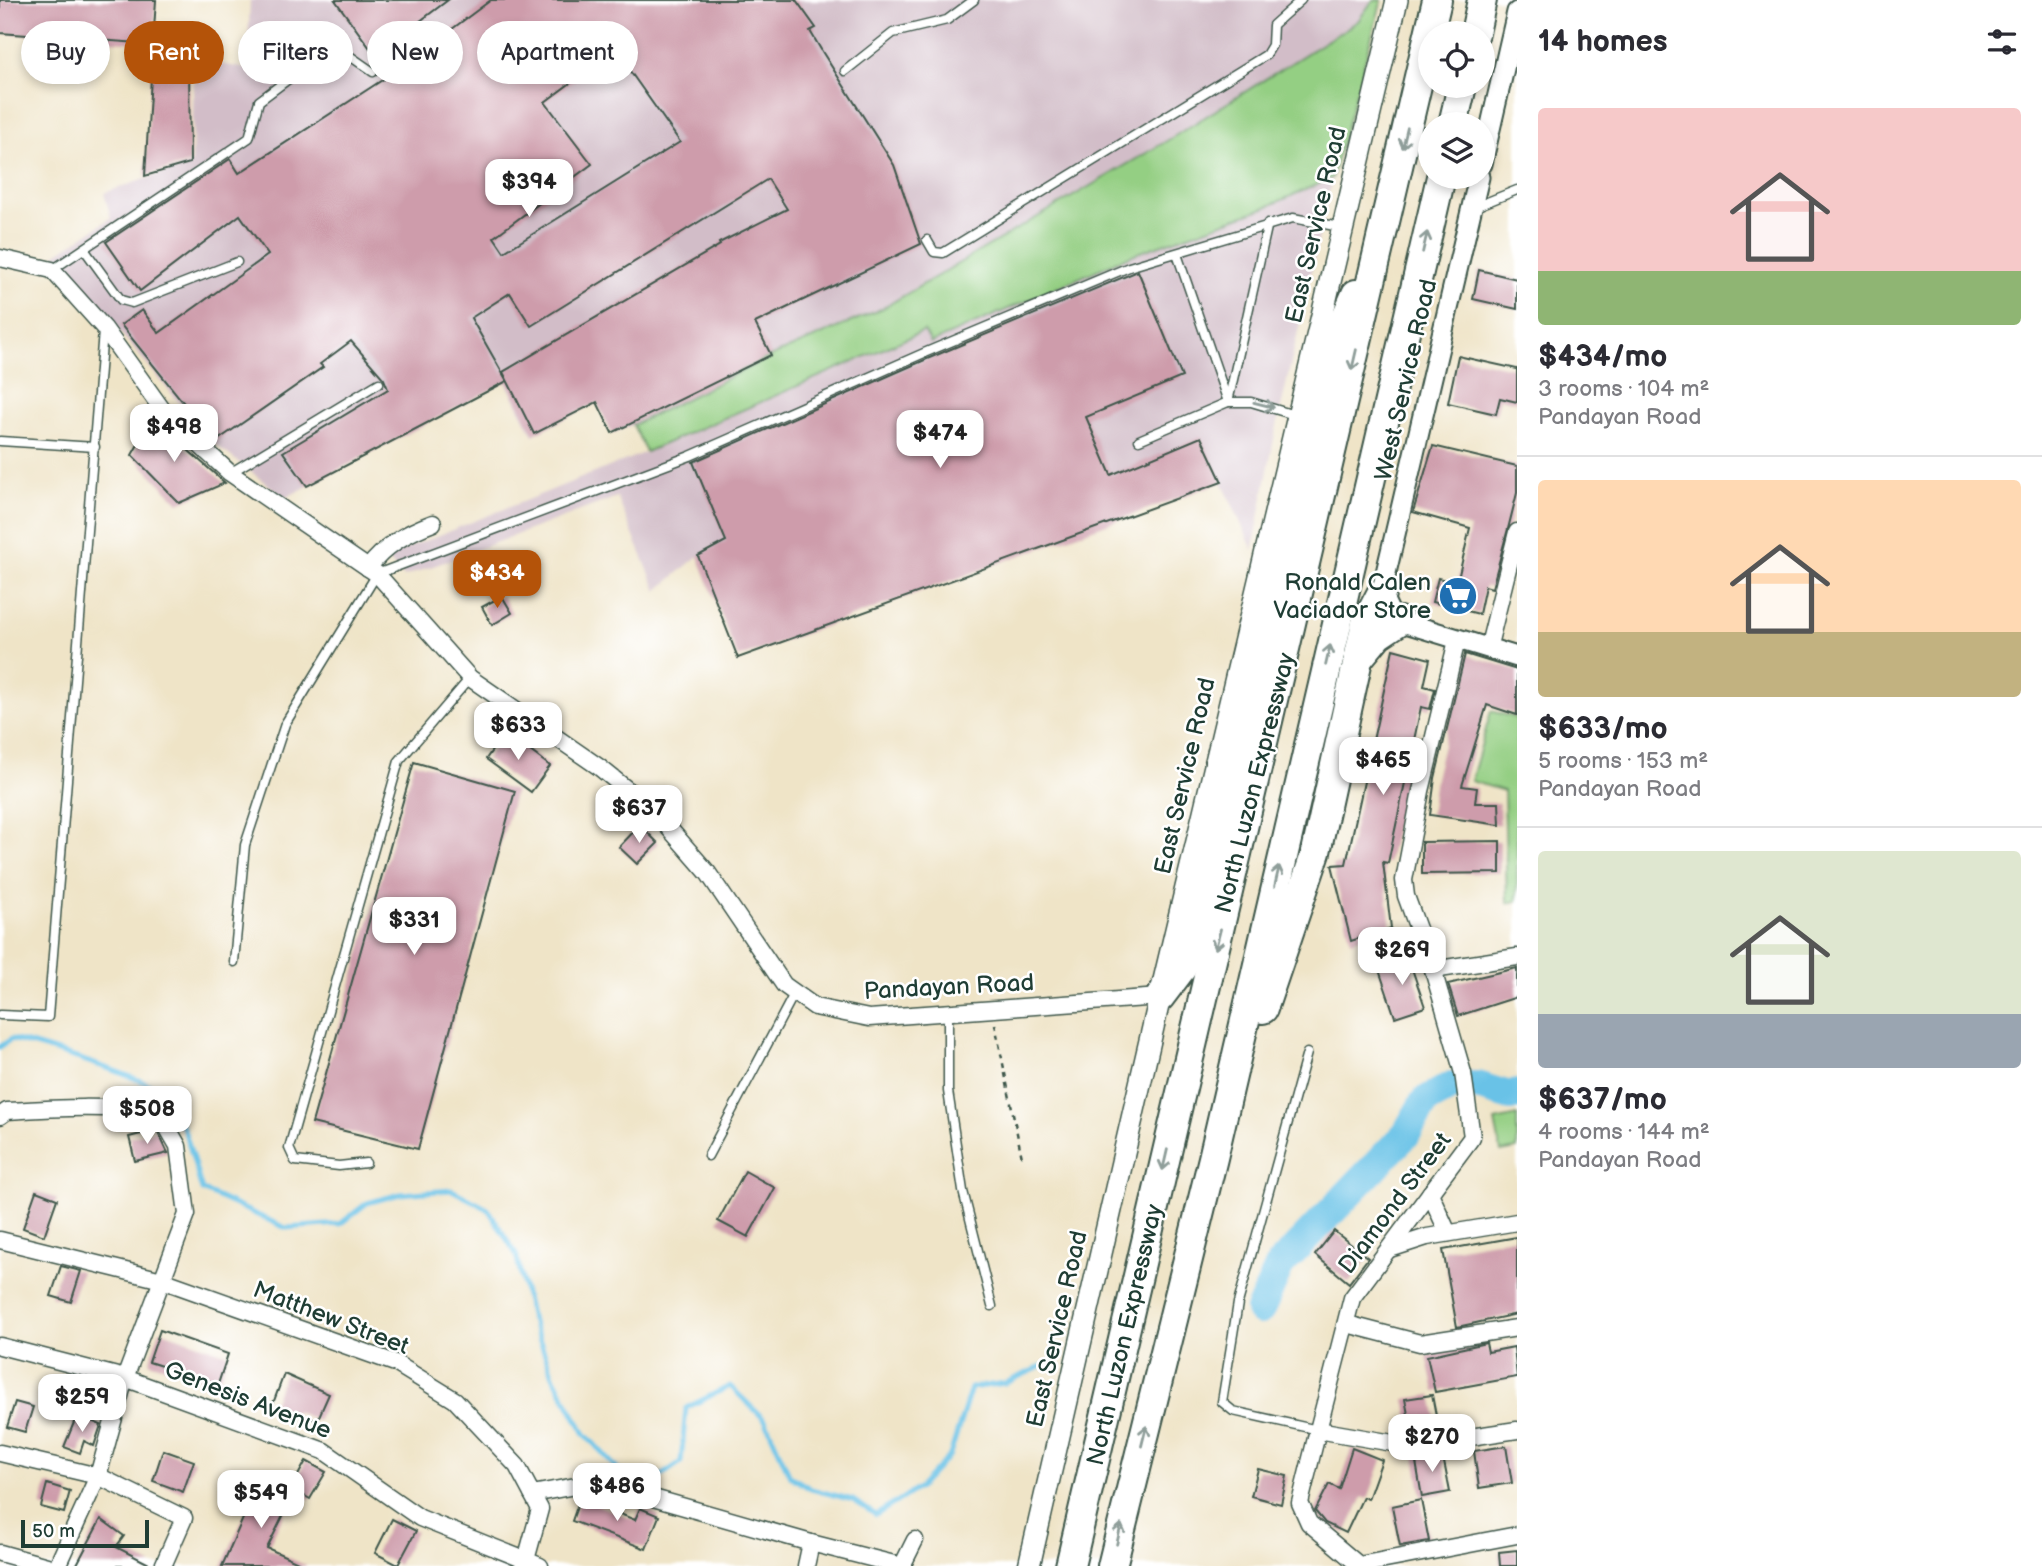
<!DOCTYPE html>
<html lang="en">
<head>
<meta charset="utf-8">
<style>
  body { margin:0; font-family:"Balsamiq Sans",sans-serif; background:#f2f2f3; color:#2b2b33; height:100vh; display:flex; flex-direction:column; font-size:26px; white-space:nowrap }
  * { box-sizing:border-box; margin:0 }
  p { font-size:23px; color:#7c7c81 }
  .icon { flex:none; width:38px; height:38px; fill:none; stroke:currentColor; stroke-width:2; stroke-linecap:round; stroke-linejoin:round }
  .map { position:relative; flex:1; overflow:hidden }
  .sheet { display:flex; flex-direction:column; background:#fff; width:525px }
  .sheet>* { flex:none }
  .top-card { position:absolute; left:21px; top:21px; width:665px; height:63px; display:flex; gap:14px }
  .buttons { position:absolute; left:1418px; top:21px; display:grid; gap:14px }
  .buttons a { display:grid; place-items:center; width:77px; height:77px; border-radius:50%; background:#fff; box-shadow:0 4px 10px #0003; font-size:35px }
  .scale { position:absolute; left:21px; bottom:18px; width:128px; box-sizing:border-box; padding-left:7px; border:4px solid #1f3d34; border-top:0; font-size:19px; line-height:24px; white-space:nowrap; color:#1f3d34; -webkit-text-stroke:5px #fff; paint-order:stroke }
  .price { position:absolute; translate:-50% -60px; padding:0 16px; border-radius:14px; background:#fff; color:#222; font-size:23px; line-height:46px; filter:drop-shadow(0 2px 4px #0008) }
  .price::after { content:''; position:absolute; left:50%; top:42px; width:21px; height:16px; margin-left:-10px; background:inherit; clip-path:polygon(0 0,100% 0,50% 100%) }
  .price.active { background:#b45309; color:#fff }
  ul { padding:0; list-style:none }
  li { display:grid; align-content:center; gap:14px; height:371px; padding:0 21px }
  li+li { border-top:2px solid #e1e1e2 }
  li span { display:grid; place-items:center; height:217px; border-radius:7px; color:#555 }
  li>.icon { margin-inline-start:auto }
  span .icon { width:126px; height:126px; fill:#fffc; stroke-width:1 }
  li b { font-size:30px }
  h2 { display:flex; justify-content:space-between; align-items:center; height:84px; padding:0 21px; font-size:30px }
  .chip { padding:0 24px; border-radius:32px; background:#fff; box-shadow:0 4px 10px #0003; font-size:24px; line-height:63px }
  .chip.active { background:#b45309; color:#fff }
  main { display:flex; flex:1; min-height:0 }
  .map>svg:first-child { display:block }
</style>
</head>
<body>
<main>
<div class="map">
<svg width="1517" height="1566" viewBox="0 0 1517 1566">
  <rect width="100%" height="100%" fill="#fff"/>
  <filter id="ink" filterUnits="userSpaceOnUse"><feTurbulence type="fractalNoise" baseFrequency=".0143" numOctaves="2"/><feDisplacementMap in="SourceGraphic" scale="14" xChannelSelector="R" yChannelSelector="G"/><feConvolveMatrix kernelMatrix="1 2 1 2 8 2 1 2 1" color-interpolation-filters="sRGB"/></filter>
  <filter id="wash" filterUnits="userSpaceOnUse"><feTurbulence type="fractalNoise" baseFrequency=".00686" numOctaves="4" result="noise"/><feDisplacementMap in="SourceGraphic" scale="28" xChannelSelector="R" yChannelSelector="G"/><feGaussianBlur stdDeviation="1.57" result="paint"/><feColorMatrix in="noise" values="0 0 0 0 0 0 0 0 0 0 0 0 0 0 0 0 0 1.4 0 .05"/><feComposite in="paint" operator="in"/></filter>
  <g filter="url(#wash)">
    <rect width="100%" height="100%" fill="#efe4c7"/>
    <g fill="#d2bdc8">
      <polygon points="250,0 1373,0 1358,21 1165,142 881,309 772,356 633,425 612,434 597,403 533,435 506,382 285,498 212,442 55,255 111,218 104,193 192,163 194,59 247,69"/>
      <polygon points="1332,178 1273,444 1253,550 1222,482 738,658 698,556 657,591 617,497 404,577 385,557 646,452 925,331 931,343 1129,256 1264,208"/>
    </g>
    <g fill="#94cf83" stroke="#5a865c" stroke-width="2">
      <polygon points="1373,0 1382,0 1332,178 1264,208 1129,256 931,343 924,331 646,452 633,425 772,356 881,309 1165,142 1358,21"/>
      <polygon points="1491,711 1517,718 1517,901 1507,903 1504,791 1471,781"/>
      <polygon points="1517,1116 1517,1149 1501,1152 1495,1121"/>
    </g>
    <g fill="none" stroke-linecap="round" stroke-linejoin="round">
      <path stroke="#69c2e7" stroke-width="5" d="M0,1047L11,1039C36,1045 151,1079 164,1094C186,1119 192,1159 202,1190L286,1228L340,1224L367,1203L400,1194L452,1190L488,1209L516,1254L530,1315L554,1378L585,1434L623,1475L655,1480L681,1462L686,1408L730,1386L765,1420L790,1476L811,1489L853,1500L876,1515L920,1487L950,1455L971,1388L1005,1383L1051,1362"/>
      <polyline stroke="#69c2e7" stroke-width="30" points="1260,1310 1280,1265 1406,1134 1425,1101 1452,1086 1477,1086 1510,1096 1517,1094"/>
    </g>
    <g id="blocks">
      <g fill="#ce9cab" fill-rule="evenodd">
        <polygon points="0,0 156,0 153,44 0,33"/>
        <polygon points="335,0 448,0 375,55"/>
        <path d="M491,0H796L816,28L810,31L823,53L894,165L921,244L755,323L771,355L612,433L597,402L534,434L503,372L720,245L719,243L787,209L768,179L531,326L510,293L471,318L507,381L307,486L283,452L388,389L384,379L351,341L320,364L323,367L215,442L121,325L142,310L159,333L268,255L240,215L140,291L106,242L230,159L239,173L393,73ZM615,50L680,142L504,252L494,237L592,164L545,102Z"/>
        <polygon points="152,61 189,62 190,163 145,176"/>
        <polygon points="1479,270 1517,279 1517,309 1473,299"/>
        <polygon points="1138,271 1182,377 1086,417 1111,475 1201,437 1222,482 738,658 698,556 726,541 693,462 927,359"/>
        <polygon points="1458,356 1517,369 1517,402 1500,398 1496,414 1448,403"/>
        <polygon points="153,418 189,451 225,483 179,503 132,455"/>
        <polygon points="1433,446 1517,466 1517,493 1509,525 1492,588 1485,586 1479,614 1432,602 1438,578 1457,583 1470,528 1413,512"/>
        <polygon points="502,596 512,613 492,625 482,607"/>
        <polygon points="1393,649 1430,659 1424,686 1435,689 1430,709 1421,707 1388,863 1383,862 1391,928 1351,941 1332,865 1346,864"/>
        <polygon points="1465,654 1517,670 1517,715 1487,705 1462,786 1477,788 1475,803 1499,803 1500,825 1430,815 1435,778"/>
        <polygon points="505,732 550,766 531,792 486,759"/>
        <polygon points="414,762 515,791 418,1149 312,1123"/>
        <polygon points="640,825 658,843 637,864 619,847"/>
        <polygon points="1500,841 1500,873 1422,874 1422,842"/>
        <polygon points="1408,957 1425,1007 1395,1017 1378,967"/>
        <polygon points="1517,968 1517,997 1458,1016 1448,984"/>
        <polygon points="157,1130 168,1153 135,1161 129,1137"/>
        <polygon points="745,1171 775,1188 748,1237 718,1221"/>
        <polygon points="36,1191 57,1199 44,1236 23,1228"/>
        <polygon points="1334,1231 1368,1258 1349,1283 1315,1255"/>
        <polygon points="1517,1237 1517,1314 1457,1327 1443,1250"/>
        <polygon points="61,1266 81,1271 71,1302 51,1296"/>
        <polygon points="160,1330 228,1354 218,1384 149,1362"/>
        <polygon points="1486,1343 1488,1352 1514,1347 1517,1377 1435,1392 1427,1356"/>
        <polygon points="284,1374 329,1394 317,1421 295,1411 292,1417 271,1409"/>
        <polygon points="1432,1395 1439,1431 1412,1435 1405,1399"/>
        <polygon points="15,1402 33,1407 25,1432 7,1427"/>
        <polygon points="77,1415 101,1425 94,1446 84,1441 80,1453 64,1447"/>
        <polygon points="1506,1446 1512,1483 1479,1488 1474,1451"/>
        <polygon points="1352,1448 1382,1460 1368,1499 1363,1497 1346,1533 1325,1523 1315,1511 1329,1484 1339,1489"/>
        <polygon points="163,1450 194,1461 183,1492 153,1481"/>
        <polygon points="1442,1452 1450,1492 1422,1497 1415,1456"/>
        <polygon points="306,1461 326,1472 310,1499 291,1488"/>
        <polygon points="1258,1469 1287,1476 1281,1504 1251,1496"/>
        <polygon points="260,1480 293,1496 267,1548 307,1566 222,1566"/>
        <polygon points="47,1484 70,1491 64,1513 41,1507"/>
        <polygon points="580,1498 635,1520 640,1508 659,1516 646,1549 572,1521"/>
        <polygon points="1421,1500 1429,1541 1400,1546 1392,1506"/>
        <polygon points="101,1519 124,1536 116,1547 153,1566 76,1566"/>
        <polygon points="392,1519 416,1531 398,1565 375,1553"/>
        <polygon points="1517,1550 1517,1566 1500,1566 1499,1552"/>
      </g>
    </g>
  </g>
  <g filter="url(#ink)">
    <use href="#blocks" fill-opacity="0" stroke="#3e564a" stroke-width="2"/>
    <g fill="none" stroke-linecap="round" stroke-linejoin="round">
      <g stroke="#3e564a" stroke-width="11">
        <g id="service">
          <polyline points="845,71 893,33 947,20 974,0"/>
          <polyline points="1475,207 1517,190"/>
          <polyline points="1268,223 1228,402 1251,402 1298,416"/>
          <polyline points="927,240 934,252 943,253 1266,55 1272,45 1273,25 1301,0"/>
          <polyline points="84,249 121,300 132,303 237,262"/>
          <polyline points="52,270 249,138 259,101 334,45 373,72"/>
          <polyline points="1139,440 1228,402 1177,254"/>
          <polyline points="0,441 95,447"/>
          <polyline points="230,473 379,383"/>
          <polyline points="234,962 245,845 285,724 377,574 690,456 924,353 1129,267 1293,218 1340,227"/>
          <polyline points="948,1012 948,1091 963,1191 992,1306"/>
          <polyline points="0,1015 48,1017 103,331"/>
          <polyline points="1307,1053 1238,1303 1222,1402 1233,1411 1318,1430"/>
          <polyline points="708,1156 795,992"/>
          <polyline points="366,1163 339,1166 295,1161 289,1148 399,761 470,678"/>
        </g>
      </g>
      <g stroke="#3e564a" stroke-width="19">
        <g id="minor">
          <polyline points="0,258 52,270 104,328 164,412 230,473 377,574 470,678 599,767 655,812 708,873 784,985 815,1007 869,1018 1160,997"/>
          <path d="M368,568C386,545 406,533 433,523"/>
          <polyline points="1488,649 1517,532"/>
          <polyline points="1433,970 1517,957"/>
          <path d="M0,1116L7,1111C58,1108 109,1105 159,1113L178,1146L187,1214L125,1378L98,1476L57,1566"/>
          <polyline points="1430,1193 1448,1233"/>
          <polyline points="0,1240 162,1280 395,1363 455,1400 517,1466 540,1509 526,1560"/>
          <polyline points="1390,1249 1427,1237 1517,1222"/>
          <polyline points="1347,1324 1420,1343 1517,1328"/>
          <polyline points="0,1346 125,1378 324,1451 420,1518 540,1566"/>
          <polyline points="1318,1430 1410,1446 1517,1430"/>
          <polyline points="0,1453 98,1476 184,1518 163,1566"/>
          <polyline points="532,1494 597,1482 811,1543 902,1566 915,1540"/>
          <polyline points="0,1553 47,1566"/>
          <polyline points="1359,1565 1517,1535"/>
          <polyline points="806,1566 811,1543"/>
          <polyline points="1360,1566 1309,1523 1300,1503 1318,1430 1352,1298 1472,1137 1463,1073 1433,970 1406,896 1404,880 1421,791 1457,640"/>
        </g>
      </g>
      <g stroke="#3e564a" stroke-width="23">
        <g id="tertiary">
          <polyline points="1482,164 1517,12"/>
          <polyline points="1479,177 1381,594 1390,613 1399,621 1517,657"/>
        </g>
      </g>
      <g stroke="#3e564a" stroke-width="24">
        <polyline id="secondary" points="1029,1566 1160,997 1397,0"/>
      </g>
      <g stroke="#3e564a" stroke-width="32">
        <g id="motorway">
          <polyline points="1475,33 1482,0"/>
          <polyline points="1453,124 1462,86"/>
          <polyline points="1359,658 1378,635 1399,621"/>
          <polyline points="1160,997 1182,968 1190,941 1331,351 1356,294"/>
          <polyline points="1263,1009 1316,852 1366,623 1381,594"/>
          <polyline points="1070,1566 1437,0"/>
          <polyline points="1112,1566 1213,1158 1441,177"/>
        </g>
      </g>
      <polyline stroke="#3e564a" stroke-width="2.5" stroke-dasharray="5 5" stroke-linecap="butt" points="995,1024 1022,1158"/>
      <use href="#service" stroke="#fff" stroke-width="8"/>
      <use href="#minor" stroke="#fff" stroke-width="16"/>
      <use href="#tertiary" stroke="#fff" stroke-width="19"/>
      <use href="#secondary" stroke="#fff" stroke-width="21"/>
      <use href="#motorway" stroke="#fff" stroke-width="28"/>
    </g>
    <defs><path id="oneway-shaft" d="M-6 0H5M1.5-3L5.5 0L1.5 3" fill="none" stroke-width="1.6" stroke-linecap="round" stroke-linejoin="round" transform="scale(1.75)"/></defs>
    <g stroke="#8f9e9a">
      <use href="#oneway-shaft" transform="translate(1405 138) rotate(103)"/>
      <use href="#oneway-shaft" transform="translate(1425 242) rotate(-77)"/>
      <use href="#oneway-shaft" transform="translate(1354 360) rotate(103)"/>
      <use href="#oneway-shaft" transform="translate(1264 405) rotate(14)"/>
      <use href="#oneway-shaft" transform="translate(1328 655) rotate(-77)"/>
      <use href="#oneway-shaft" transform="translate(1277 876) rotate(-77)"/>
      <use href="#oneway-shaft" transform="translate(1218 939) rotate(104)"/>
      <use href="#oneway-shaft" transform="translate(1165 1160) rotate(103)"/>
      <use href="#oneway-shaft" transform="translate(1144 1436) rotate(-76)"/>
      <use href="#oneway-shaft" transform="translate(1119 1534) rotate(-77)"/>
    </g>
  </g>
  <defs>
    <g id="supermarket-disc" transform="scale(2.0125)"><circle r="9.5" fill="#1f6fb2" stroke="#fff"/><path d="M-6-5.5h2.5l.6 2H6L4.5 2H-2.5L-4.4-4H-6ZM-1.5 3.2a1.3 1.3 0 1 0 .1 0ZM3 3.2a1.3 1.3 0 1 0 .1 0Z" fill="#fff"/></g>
  </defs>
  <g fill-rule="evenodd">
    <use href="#supermarket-disc" x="1458" y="596"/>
  </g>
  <g text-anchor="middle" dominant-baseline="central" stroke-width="5" stroke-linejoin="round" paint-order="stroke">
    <g font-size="24" fill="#1f3d34" stroke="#fff">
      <text transform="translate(1316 225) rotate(-77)">East Service Road</text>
      <text transform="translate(1406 380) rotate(-77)">West Service Road</text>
      <text transform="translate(1185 776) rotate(-77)">East Service Road</text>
      <text transform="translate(1255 783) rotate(-76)">North Luzon Expressway</text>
      <text transform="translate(949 987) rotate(-3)">Pandayan Road</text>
      <text transform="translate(1395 1203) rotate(-53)">Diamond Street</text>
      <text transform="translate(331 1318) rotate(21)">Matthew Street</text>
      <text transform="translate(1057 1329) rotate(-77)">East Service Road</text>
      <text transform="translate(1125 1335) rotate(-77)">North Luzon Expressway</text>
      <text transform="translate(248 1400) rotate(21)">Genesis Avenue</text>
    </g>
    <g font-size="24" fill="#1f3d34" stroke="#fff" text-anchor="end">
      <text x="1431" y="582">Ronald Calen<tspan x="1431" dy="28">Vaciador Store</tspan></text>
    </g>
  </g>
</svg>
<div class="buttons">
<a><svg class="icon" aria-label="locate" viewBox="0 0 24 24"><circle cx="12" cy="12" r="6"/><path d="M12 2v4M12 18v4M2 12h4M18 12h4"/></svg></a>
<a><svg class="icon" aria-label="layers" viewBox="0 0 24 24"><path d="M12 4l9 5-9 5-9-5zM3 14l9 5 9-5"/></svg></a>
</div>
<div class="scale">50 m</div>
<b class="price" style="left:529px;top:219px">$394</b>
<b class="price" style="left:174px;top:464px">$498</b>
<b class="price" style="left:940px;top:470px">$474</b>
<b class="price active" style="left:497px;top:610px">$434</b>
<b class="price" style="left:518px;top:762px">$633</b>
<b class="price" style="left:1383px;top:797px">$465</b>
<b class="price" style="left:639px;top:845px">$637</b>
<b class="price" style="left:414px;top:957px">$331</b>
<b class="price" style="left:1402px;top:987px">$269</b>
<b class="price" style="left:147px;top:1146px">$508</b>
<b class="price" style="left:82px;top:1434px">$259</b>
<b class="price" style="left:1432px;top:1474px">$270</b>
<b class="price" style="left:617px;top:1523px">$486</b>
<b class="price" style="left:261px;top:1530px">$549</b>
<div class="top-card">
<a class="chip">Buy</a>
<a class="chip active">Rent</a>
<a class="chip">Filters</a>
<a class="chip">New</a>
<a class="chip">Apartment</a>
</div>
</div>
<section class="sheet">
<h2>14 homes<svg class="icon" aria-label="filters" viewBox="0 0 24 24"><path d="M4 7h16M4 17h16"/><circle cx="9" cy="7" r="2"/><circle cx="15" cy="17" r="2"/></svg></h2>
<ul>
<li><span style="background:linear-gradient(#f6c9c9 75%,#8fb573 0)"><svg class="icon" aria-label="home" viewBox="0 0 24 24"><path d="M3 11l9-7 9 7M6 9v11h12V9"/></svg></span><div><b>$434/mo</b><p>3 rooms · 104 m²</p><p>Pandayan Road</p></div></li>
<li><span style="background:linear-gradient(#ffd9b3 70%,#c2b280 0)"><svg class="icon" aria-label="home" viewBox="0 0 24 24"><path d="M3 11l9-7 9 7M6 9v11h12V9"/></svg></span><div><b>$633/mo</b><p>5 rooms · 153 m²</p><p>Pandayan Road</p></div></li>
<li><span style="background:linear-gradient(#dfe7d0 75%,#9aa5b1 0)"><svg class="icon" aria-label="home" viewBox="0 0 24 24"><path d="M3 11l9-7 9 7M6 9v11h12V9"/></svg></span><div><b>$637/mo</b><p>4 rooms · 144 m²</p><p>Pandayan Road</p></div></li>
</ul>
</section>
</main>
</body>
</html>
